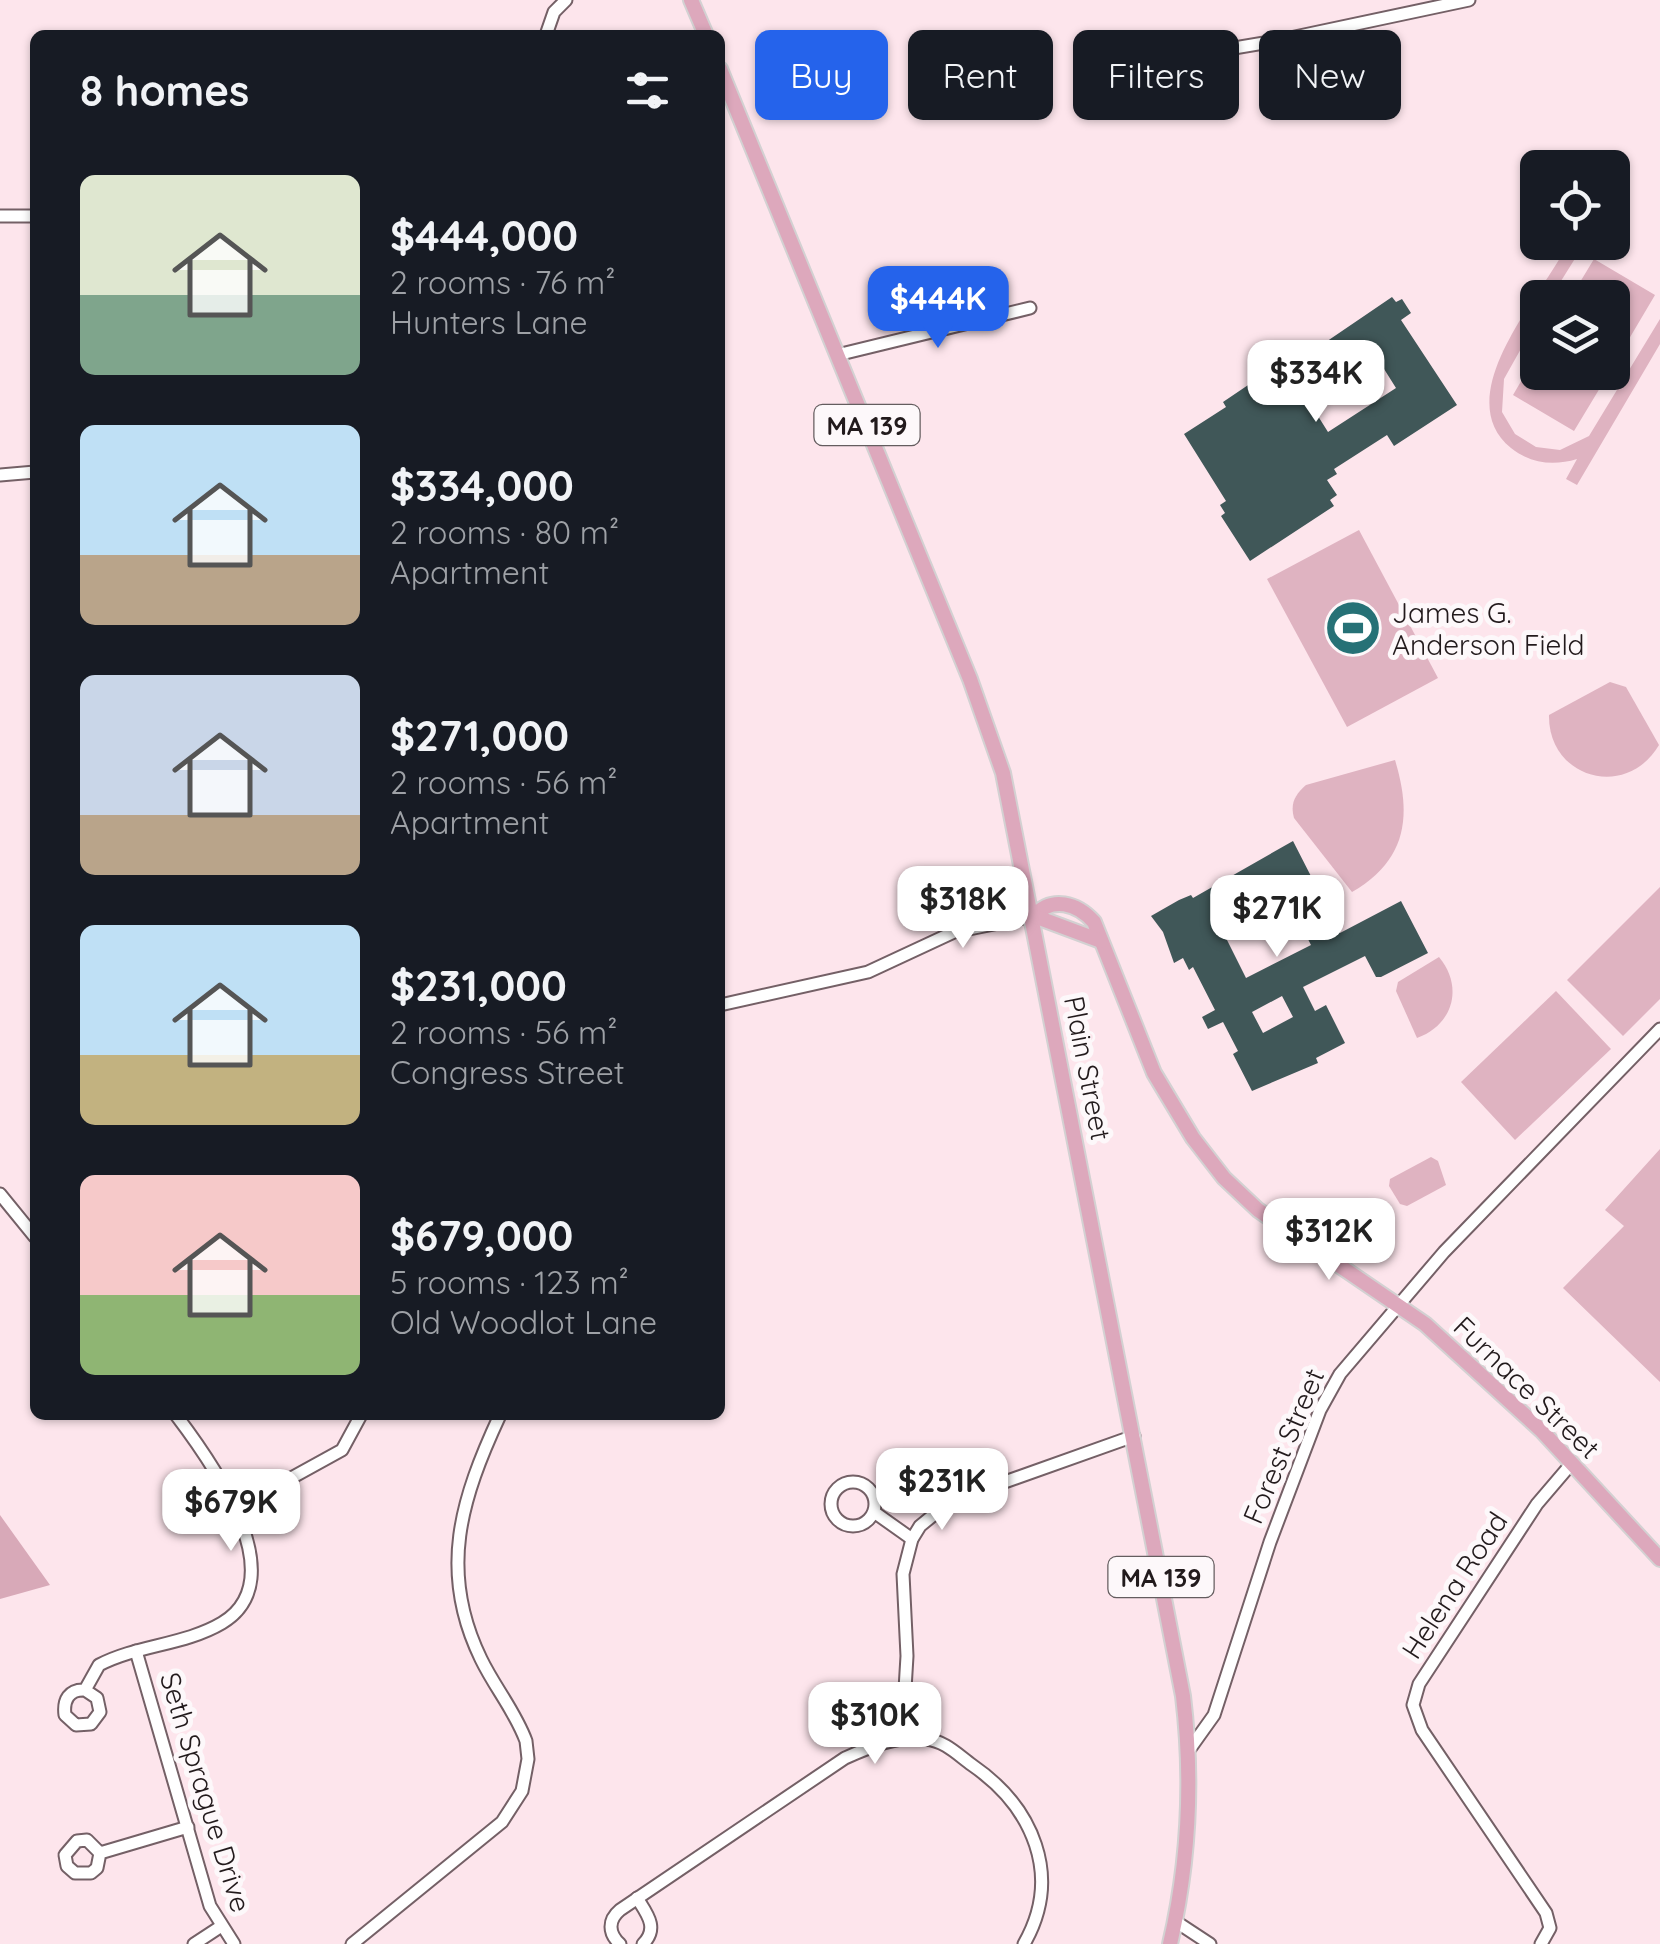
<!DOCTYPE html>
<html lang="en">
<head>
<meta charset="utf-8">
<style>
  body { margin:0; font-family:Quicksand,sans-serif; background:#20242c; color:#f1f3f6; height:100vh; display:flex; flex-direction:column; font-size:38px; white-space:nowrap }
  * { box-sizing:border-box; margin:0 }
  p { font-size:32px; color:#9ea1a6 }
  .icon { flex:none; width:55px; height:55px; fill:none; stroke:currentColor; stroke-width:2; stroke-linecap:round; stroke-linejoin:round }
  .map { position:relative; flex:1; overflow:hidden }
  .details { position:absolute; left:30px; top:30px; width:695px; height:1390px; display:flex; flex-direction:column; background:#171b24; border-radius:15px; box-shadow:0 2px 8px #0004 }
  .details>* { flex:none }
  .top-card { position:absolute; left:755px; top:30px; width:755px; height:90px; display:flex; gap:20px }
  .controls { position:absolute; left:1520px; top:150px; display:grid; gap:20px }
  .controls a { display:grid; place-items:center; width:110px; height:110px; border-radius:15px; background:#171b24; box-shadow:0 2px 8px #0004; font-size:50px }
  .price { position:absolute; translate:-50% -85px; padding:0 22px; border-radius:20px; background:#fff; color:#222; font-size:32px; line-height:65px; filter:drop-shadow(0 2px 5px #0008) }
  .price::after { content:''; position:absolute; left:50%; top:60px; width:30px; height:22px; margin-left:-15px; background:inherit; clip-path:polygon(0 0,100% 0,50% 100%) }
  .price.on { background:#2563eb; color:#fff }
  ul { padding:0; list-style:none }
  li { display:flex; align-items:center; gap:30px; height:250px; padding:0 50px }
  li span { display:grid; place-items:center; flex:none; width:280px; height:200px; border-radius:15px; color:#555 }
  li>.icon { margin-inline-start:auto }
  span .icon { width:120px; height:120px; fill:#fffc; stroke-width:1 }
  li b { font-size:42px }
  h2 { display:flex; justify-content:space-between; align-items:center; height:120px; padding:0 50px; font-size:42px }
  .pill { padding:0 35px; border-radius:15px; background:#171b24; box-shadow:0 2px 8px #0004; font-size:35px; line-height:90px }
  .pill.on { background:#2563eb; color:#fff }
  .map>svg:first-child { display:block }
</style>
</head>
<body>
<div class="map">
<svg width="1660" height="1944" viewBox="0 0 1660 1944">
  <rect width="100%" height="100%" fill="#fde5ec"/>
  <g fill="#dfb3c1">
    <path d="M1574,242L1598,243L1576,257L1551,297L1538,298L1537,320L1504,379L1502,412L1515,434L1536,447L1560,450L1589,436L1660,319V344L1577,485L1566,479L1577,459C1554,466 1531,464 1511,448C1451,399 1532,306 1560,258Z"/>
    <polygon points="1594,259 1655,295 1613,366 1612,298 1571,297"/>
    <polygon points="1537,354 1538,372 1609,373 1574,431 1513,395"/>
    <polygon points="1359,530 1438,678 1347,727 1267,579"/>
    <path d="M1610,682L1626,687L1659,745C1627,800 1548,779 1549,715Z"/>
    <path d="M1395,760C1412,816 1407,860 1352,892L1294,818C1290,803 1295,795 1306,785Z"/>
    <polygon points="1660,887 1660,999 1623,1036 1567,980"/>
    <path d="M1439,957C1464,987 1453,1025 1417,1038L1396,991L1398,982Z"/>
    <polygon points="1556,991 1611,1049 1515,1140 1461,1082"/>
    <polygon points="1660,1149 1660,1382 1563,1288 1624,1226 1605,1210"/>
    <polygon points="1431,1157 1438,1161 1446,1185 1407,1206 1400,1204 1389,1186 1390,1179"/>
  </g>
  <polygon fill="#d8a9b8" points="0,1515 50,1585 0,1599"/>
  <g fill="#405758" fill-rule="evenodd">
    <path d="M1392,297L1396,302L1402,299L1411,313L1401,320L1457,405L1394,446L1387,435L1334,469L1337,474L1327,480L1337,495L1330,500L1334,506L1250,561L1221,516L1225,513L1220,505L1226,501L1184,434L1226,407L1223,402L1260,377L1264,384ZM1374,353L1396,388L1328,432L1306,397Z"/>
    <path d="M1293,841L1340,933L1401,901L1428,953L1381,977H1376L1365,956L1303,987L1315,1011L1326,1005L1345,1043L1316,1058L1318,1063L1252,1091L1233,1054L1238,1051L1223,1022L1208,1029L1202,1017L1215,1010L1193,967L1189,970L1183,958L1174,963L1163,932L1151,916L1179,900L1191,895L1193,898ZM1291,906L1311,945L1246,978L1226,938ZM1282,996L1293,1017L1263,1033L1252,1012Z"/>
  </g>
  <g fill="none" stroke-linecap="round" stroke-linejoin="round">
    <g stroke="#746066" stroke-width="15">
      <g id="minor">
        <polyline points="546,35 554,12 566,0"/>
        <polyline points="1098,94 1157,61 1276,41 1469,0"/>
        <polyline points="0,216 35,216"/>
        <polyline points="837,355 1030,308"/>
        <polyline points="0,475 35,472"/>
        <polyline points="720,1005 868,972 954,932 1034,916"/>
        <polyline points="0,1194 35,1237"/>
        <circle cx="853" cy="1504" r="22"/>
        <polyline points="233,1510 342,1450 361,1415"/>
        <polyline points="874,1512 912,1539"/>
        <polyline points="136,1651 210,1906 234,1944"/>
        <path d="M85,1690L97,1698L100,1712L91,1724L76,1725L65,1715C63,1700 69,1689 85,1690L99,1665C137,1645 185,1645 222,1623C296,1579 211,1461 176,1415"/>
        <polyline points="902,1739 907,1656 903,1574 912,1539 920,1526 942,1508 971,1494 1134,1436"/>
        <polyline points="1189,1750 1214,1715 1270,1542 1320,1410 1340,1374 1444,1252 1660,1029"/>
        <polyline points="100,1853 97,1868 91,1873 75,1873 67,1866 65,1855 77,1841 87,1840 100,1853 188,1827"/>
        <path d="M637,1898C647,1914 659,1928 643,1944"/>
        <polyline points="1175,1921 1210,1944"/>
        <polyline points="194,1944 220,1927"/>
        <path d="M352,1944L502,1822L522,1791L528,1759L526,1741C515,1711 495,1688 481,1659C438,1571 461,1499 500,1415"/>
        <path d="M620,1944C608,1933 608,1920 620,1910L845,1758C870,1747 897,1735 926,1739C945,1741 958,1755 972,1765C1033,1807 1063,1876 1024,1944"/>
        <polyline points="1541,1944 1550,1928 1546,1913 1422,1730 1413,1705 1419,1684 1537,1504 1572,1463"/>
      </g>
    </g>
    <g stroke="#d3d1d2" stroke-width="18">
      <g id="major">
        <polyline points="691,0 706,35"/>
        <path d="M720,69L970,679L1003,773L1183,1696C1193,1779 1189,1862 1170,1944"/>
        <path d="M1034,916C1052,896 1077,903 1094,922L1154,1073L1193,1138L1224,1178L1258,1210L1425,1324L1541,1430L1660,1559"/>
        <polyline points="1034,916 1101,941"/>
      </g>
    </g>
    <use href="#minor" stroke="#fff" stroke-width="11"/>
    <use href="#major" stroke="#dda8bc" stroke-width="14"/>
  </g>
  <defs>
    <g id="stadium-disc" transform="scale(2.875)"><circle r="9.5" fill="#267176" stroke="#fdf8fa"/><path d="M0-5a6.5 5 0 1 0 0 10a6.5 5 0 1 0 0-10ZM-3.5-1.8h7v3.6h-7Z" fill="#fff"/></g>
  </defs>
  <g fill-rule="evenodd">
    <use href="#stadium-disc" x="1353" y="628"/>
  </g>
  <g text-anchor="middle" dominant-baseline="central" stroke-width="10" stroke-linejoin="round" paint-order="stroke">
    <g fill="#fdf8fa" stroke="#645d5f" stroke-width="2.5">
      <rect x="814.5" y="405" width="105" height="40" rx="8"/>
      <rect x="1108.5" y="1557" width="105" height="40" rx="8"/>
    </g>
    <g font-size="25" font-weight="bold" fill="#221a1c">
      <text x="867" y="425">MA 139</text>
      <text x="1161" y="1577">MA 139</text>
    </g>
    <g font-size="28" fill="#221a1c" stroke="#fdf8fa" text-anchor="start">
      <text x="1392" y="612">James G.<tspan x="1392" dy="32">Anderson Field</tspan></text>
    </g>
    <g font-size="28" fill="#221a1c" stroke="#fdf8fa">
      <text transform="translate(1088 1068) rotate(79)">Plain Street</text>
      <text transform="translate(1527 1387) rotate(44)">Furnace Street</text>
      <text transform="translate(1283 1446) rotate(-67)">Forest Street</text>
      <text transform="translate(1454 1585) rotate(-57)">Helena Road</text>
      <text transform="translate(206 1792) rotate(73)">Seth Sprague Drive</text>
    </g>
  </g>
</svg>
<div class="controls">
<a><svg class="icon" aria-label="locate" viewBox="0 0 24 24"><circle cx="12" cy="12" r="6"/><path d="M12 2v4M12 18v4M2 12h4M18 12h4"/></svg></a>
<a><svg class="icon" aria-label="layers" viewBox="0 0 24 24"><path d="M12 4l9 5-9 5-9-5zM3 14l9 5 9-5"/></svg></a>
</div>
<b class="price on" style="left:938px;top:351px">$444K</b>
<b class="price" style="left:1316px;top:425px">$334K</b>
<b class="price" style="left:963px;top:951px">$318K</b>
<b class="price" style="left:1277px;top:960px">$271K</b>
<b class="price" style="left:1329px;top:1283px">$312K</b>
<b class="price" style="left:942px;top:1533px">$231K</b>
<b class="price" style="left:231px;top:1554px">$679K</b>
<b class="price" style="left:875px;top:1767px">$310K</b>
<div class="top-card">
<a class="pill on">Buy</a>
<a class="pill">Rent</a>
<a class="pill">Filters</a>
<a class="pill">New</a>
</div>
<section class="details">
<h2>8 homes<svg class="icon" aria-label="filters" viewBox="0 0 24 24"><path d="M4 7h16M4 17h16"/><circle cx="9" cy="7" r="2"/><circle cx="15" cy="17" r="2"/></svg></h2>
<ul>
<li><span style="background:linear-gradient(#dfe7d0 60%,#7fa58c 0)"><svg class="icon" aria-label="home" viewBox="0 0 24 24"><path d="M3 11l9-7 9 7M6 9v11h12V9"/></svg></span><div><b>$444,000</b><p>2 rooms · 76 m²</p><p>Hunters Lane</p></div></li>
<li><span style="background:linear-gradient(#bfe0f5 65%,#b9a48a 0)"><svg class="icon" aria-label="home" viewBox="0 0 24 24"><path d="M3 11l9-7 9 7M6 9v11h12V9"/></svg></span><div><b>$334,000</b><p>2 rooms · 80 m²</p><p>Apartment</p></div></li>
<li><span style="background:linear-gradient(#c9d6e8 70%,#b9a48a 0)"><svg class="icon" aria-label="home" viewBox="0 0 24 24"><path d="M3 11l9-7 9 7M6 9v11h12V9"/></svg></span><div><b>$271,000</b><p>2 rooms · 56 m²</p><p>Apartment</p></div></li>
<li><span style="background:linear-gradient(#bfe0f5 65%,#c2b280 0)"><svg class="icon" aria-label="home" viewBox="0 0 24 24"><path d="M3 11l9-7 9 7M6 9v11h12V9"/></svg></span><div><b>$231,000</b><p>2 rooms · 56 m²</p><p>Congress Street</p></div></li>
<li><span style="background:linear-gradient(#f6c9c9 60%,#8fb573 0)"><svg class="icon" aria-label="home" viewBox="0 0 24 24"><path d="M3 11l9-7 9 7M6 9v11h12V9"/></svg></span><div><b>$679,000</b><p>5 rooms · 123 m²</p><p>Old Woodlot Lane</p></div></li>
</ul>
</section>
</div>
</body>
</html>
